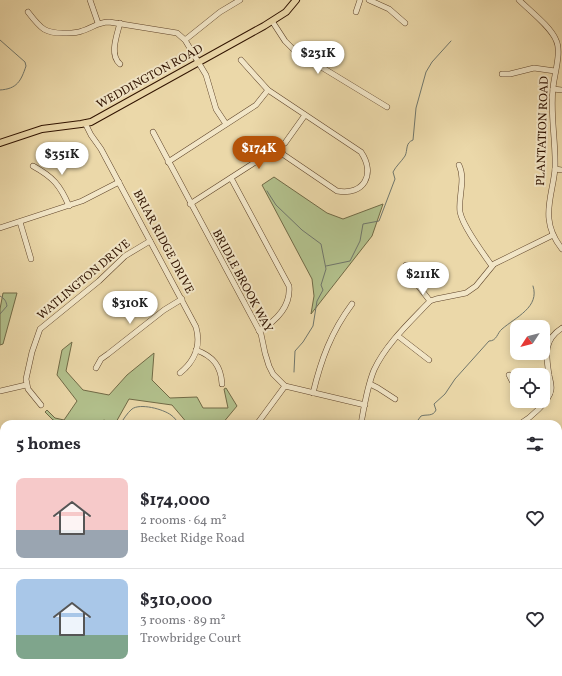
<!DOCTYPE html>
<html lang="en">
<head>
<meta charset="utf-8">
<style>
  body { margin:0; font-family:Vollkorn,serif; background:#f2f2f3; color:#2b2b33; height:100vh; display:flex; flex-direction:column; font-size:15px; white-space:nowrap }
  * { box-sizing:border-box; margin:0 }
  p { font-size:13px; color:#7c7c81 }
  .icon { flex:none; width:22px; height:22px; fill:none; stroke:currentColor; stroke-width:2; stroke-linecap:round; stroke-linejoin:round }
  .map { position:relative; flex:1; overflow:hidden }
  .side { position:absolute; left:0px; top:420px; width:562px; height:256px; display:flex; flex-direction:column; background:#fff; border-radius:12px 12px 0 0; box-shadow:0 2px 10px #0003 }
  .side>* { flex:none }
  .needle { width:26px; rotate:234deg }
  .controls { position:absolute; left:510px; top:320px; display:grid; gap:8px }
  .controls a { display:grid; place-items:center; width:40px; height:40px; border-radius:8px; background:#fff; box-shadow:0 2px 10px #0003; font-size:20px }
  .price { position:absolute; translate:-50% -34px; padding:0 9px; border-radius:14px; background:#fff; color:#222; font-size:13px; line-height:26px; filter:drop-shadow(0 1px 2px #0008) }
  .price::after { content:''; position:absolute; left:50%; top:24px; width:12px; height:9px; margin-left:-6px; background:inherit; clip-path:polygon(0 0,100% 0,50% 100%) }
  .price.on { background:#b45309; color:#fff }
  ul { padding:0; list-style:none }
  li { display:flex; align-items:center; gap:12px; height:100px; padding:0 16px }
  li+li { border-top:1px solid #e1e1e2 }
  li span { display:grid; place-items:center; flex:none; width:112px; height:80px; border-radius:8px; color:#555 }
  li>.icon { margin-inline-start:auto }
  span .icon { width:48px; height:48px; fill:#fffc; stroke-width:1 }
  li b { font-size:17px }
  h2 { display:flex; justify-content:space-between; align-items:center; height:48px; padding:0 16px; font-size:17px }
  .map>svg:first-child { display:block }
</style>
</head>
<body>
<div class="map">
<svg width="562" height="676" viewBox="0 0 562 676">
  <rect width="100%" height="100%" fill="#ebd8a9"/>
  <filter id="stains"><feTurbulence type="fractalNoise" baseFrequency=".005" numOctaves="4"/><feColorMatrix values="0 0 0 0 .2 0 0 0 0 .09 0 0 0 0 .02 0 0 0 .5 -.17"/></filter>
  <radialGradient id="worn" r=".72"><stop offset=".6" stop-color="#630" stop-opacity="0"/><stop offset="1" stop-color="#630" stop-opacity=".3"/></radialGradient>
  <g fill="#b2c08c" stroke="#716a46">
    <polygon points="274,177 327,213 343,219 383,204 372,236 311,314 314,296 312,279 262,185"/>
    <polygon points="3,293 17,293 3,344 0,345 0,309"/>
    <polygon points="72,342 66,371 83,390 109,395 127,375 154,353 152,380 170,398 197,397 203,408 228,408 224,389 226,388 237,406 222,424 188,424 172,405 129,399 115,424 112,424 104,420 98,424 62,424 62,423 53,420 45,412 47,410 55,418 64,420 77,401 57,375 62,350"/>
  </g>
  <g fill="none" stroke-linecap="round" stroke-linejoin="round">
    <g stroke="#70766b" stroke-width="1">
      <path d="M0,40L25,62L26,66C21,81 17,89 0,90"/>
      <polyline points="267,191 276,205 302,230 321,244 326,269 321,285 323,290 317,301 313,326 303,342 295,351 294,372"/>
      <path d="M326,266L350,261L360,241L363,224L379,221L395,179L393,172C396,166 401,162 405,156C408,150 405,143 413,140L416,108L426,72L432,62L451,41"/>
      <path d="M0,296C5,299 6,301 7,306L0,314"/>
      <path d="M120,424C124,419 127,413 132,409C140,403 163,409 171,415C174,417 177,421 179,424"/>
      <path d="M415,424L421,416C426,414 433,417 436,410L434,404L445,394L455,379L489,341C497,341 497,333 502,329C516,317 540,307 533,286"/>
      <polyline points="0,434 4,435"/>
      <polyline points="558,515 562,512"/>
      <polyline points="404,672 408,676"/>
      <polyline points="48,676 50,672"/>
    </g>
    <g stroke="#5f442a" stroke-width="6">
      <g id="minor">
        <polyline points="90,0 98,23"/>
        <polyline points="369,0 389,9 405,23"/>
        <path d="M519,0C530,11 550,26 556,40C562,52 554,75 553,88C550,115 556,141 555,168C554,185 547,202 549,219C550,231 555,240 562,249"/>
        <path d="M28,12C41,29 45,34 67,33C72,33 77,33 82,31C92,28 98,22 109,22L177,33L185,40L206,75L216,109L226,124"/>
        <polyline points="356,12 360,0"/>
        <polyline points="272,21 285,41 295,51 387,107"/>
        <path d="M120,23C117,35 109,55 120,64"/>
        <polyline points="185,40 220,12 240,0"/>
        <path d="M241,60L268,90L361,152C376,174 364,196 337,191L284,155L279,147"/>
        <polyline points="502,74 510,74 534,68 555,71"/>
        <polyline points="553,89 562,90"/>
        <path d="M85,123L91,135L101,149L196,327C201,345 195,361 180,373"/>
        <polyline points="153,132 261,334 265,353 269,366 273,374 285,386 365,405"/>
        <polyline points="168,162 256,105 268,90"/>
        <path d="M459,165C466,180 458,196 460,212C463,227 483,253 492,266"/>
        <path d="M33,166C53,177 60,185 69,206"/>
        <polyline points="555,169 562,170"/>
        <path d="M231,178L289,286C291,307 276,321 259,331"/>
        <polyline points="190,204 285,143 305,115"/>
        <polyline points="20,222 31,259"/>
        <polyline points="0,228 82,201 119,182"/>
        <polyline points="406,265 409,274 430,301"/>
        <polyline points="398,336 429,360"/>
        <path d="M196,350C213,356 221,366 222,384"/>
        <polyline points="96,368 101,359 108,354 164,310 182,299"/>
        <polyline points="509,375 512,381 517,385"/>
        <polyline points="370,384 378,388 395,399"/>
        <polyline points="0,391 26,385"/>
        <polyline points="543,391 550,393"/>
        <path d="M313,393C321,360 331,332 352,304"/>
        <polyline points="41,405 28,389 26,379 32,352 40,329 99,281 125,256 150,241"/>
        <polyline points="257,424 285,386"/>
        <path d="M361,424C364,407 367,387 374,370C386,344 410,322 430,301L436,299L466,293L476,286L494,264L553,235"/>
        <path d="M520,424C530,418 549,402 551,390C552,385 550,380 549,375C546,355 543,340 562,328"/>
        <polyline points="558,504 562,504"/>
        <polyline points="0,520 4,524"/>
        <polyline points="558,592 562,587"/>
        <polyline points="0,647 4,648"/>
        <polyline points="7,676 8,672"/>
        <polyline points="131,676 133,672"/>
        <polyline points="294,676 297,672"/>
        <polyline points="487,676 489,672"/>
      </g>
    </g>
    <g stroke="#301300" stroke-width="8">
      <polyline id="major" points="0,143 42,129 81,124 91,122 264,26 286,12 296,0"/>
    </g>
    <use href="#minor" stroke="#f2e6c7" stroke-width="5"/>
    <use href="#major" stroke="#ebd8a9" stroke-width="6"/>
  </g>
  <g text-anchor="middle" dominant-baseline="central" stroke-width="4" stroke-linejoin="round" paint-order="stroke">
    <g font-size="12" fill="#301300" stroke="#f2e6c7">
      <text transform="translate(150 77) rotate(-29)">WEDDINGTON ROAD</text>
      <text transform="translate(543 131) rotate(-88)">PLANTATION ROAD</text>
      <text transform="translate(163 242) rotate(62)">BRIAR RIDGE DRIVE</text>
      <text transform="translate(84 280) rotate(-40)">WATLINGTON DRIVE</text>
      <text transform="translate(242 281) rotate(62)">BRIDLE BROOK WAY</text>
    </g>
  </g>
  <rect width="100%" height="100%" filter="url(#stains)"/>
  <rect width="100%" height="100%" fill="url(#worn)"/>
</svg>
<div class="controls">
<a><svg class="needle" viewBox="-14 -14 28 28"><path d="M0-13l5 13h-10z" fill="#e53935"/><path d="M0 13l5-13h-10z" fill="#7c7c81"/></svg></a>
<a><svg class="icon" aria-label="locate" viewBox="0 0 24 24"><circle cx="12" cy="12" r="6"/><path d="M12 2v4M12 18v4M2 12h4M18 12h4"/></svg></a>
</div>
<b class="price" style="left:318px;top:75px">$231K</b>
<b class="price on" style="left:259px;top:170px">$174K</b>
<b class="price" style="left:62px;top:176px">$351K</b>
<b class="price" style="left:423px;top:296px">$211K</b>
<b class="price" style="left:130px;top:325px">$310K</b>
<section class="side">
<h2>5 homes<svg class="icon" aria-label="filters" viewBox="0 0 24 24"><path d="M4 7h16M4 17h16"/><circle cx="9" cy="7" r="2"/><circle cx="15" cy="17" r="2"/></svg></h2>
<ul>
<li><span style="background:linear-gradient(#f6c9c9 65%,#9aa5b1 0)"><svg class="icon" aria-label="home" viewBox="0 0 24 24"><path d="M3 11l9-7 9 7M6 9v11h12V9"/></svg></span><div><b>$174,000</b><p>2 rooms · 64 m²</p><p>Becket Ridge Road</p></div><svg class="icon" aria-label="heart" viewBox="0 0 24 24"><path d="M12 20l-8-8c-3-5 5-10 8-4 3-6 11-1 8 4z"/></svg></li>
<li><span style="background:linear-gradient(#a9c7e8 70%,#7fa58c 0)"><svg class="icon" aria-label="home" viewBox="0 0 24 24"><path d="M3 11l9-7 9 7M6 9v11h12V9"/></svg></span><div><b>$310,000</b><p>3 rooms · 89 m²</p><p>Trowbridge Court</p></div><svg class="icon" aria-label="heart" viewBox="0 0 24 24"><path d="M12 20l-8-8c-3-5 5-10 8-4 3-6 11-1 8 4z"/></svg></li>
</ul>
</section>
</div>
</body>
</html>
